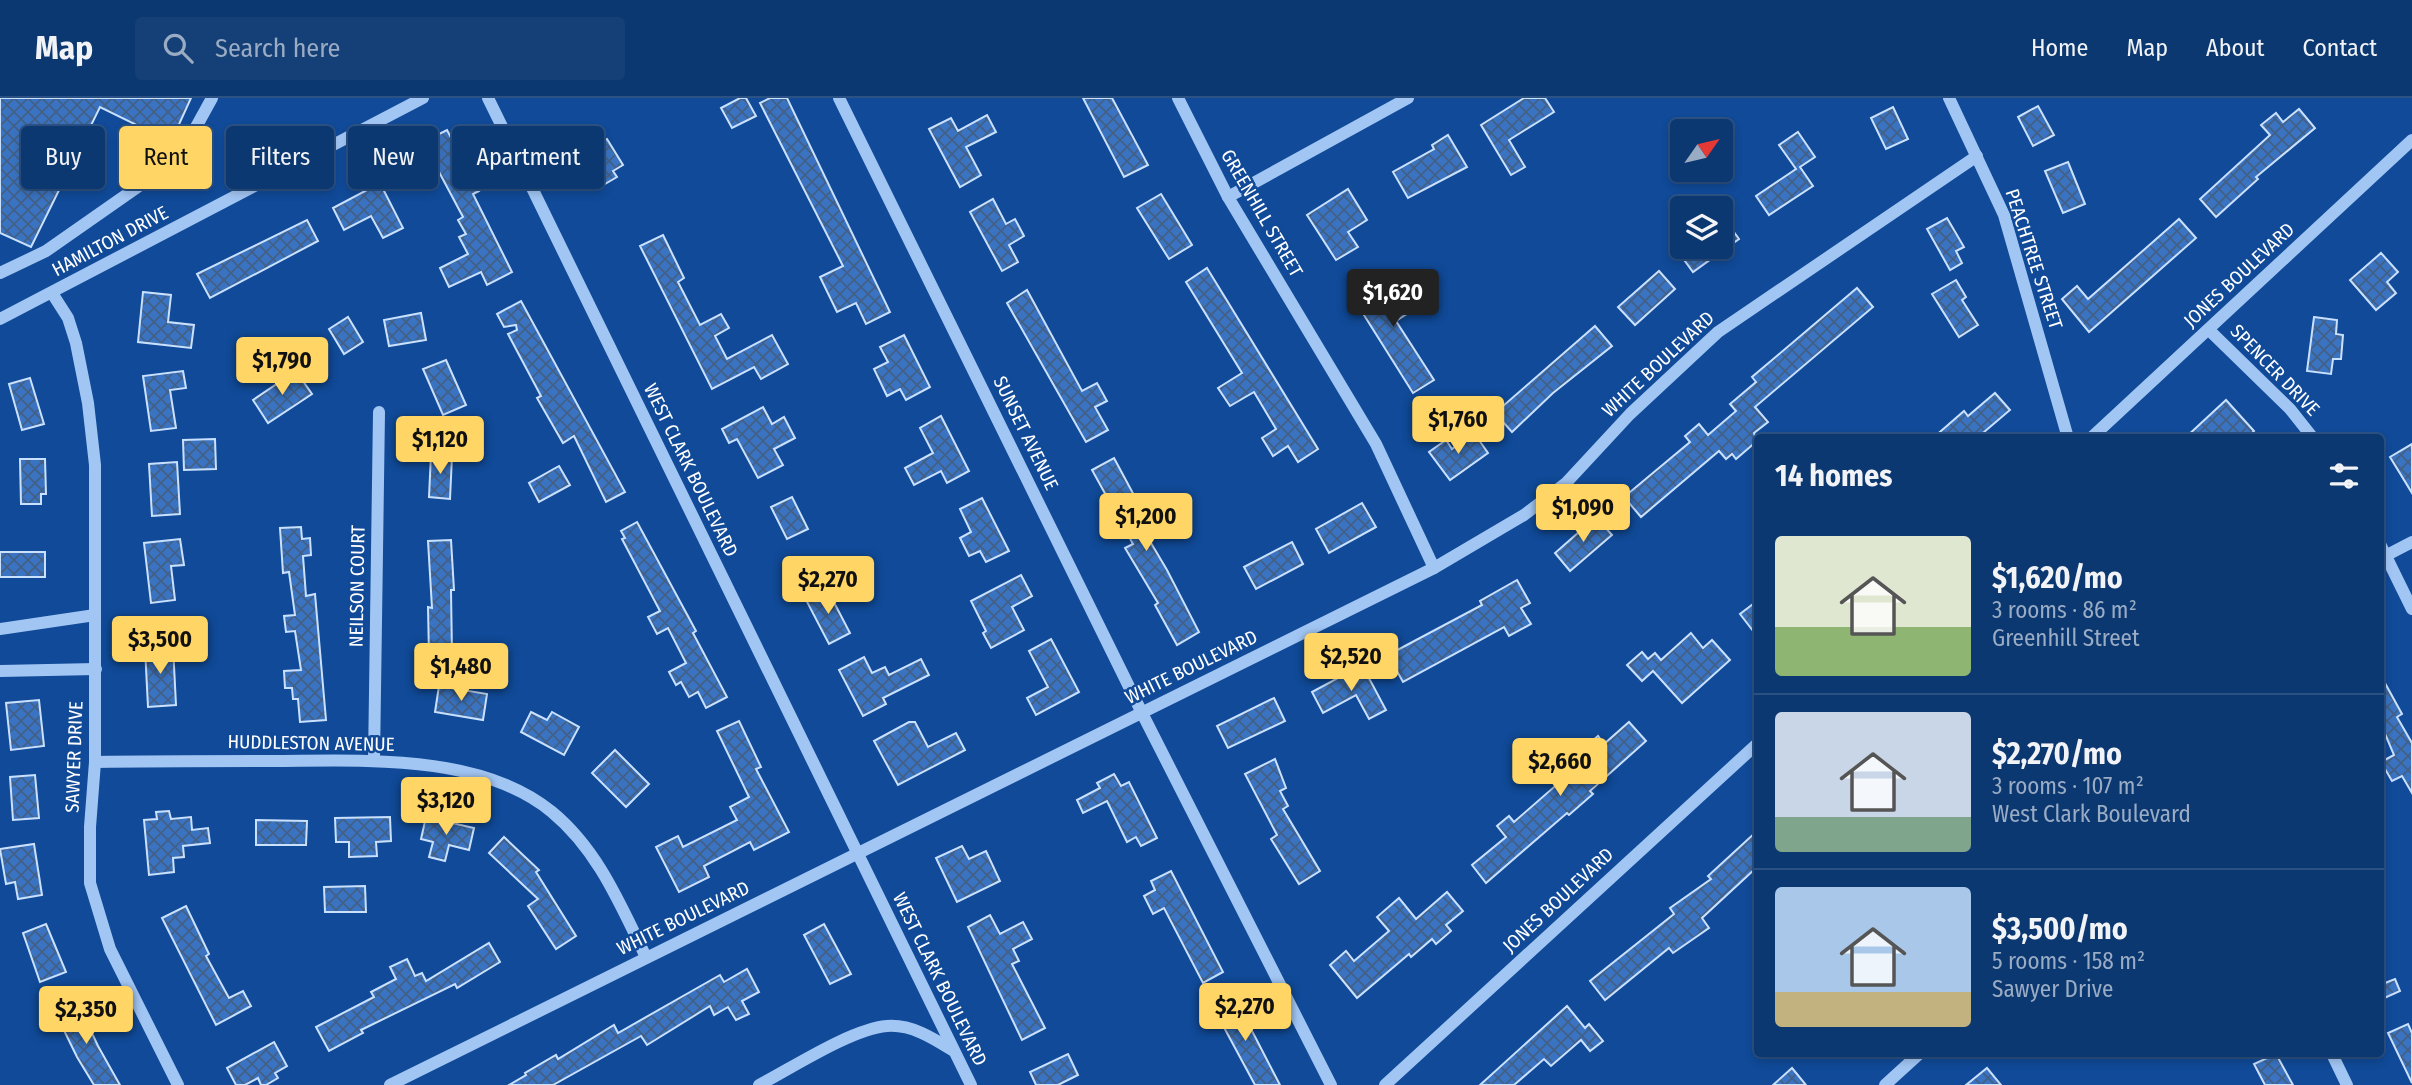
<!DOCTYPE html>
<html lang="en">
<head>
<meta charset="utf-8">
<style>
  body { margin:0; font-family:"Fira Sans Condensed",sans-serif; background:#153f77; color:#f1f3f6; height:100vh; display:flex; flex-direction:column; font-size:26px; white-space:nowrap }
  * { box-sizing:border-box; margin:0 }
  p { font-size:23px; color:#9aacc4 }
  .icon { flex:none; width:38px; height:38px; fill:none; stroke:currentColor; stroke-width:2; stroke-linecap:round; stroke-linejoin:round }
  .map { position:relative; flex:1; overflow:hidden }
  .details { position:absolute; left:1754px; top:336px; width:630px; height:623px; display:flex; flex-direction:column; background:#0c3872; border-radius:7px; box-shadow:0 4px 10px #0003,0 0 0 2px #2c5284 }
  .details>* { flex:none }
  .top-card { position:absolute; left:21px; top:28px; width:665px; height:63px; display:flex; gap:14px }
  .needle { width:46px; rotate:56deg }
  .tools { position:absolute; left:1670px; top:21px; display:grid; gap:14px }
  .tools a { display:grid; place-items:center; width:63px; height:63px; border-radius:7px; background:#0c3872; box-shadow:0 4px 10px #0003,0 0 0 2px #2c5284; font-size:35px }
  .price { position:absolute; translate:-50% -60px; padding:0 16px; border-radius:7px; background:#ffd565; color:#111; font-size:23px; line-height:46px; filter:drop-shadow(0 2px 4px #0008) }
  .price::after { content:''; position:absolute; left:50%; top:42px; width:21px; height:16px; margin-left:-10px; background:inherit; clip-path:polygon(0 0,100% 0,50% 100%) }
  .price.active { background:#222; color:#fff }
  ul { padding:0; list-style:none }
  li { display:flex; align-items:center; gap:21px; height:175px; padding:0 21px }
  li+li { border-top:2px solid #2c5284 }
  li span { display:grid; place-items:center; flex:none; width:196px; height:140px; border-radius:7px; color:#555 }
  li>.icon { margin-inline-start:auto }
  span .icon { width:84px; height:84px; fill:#fffc; stroke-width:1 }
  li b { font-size:30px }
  h2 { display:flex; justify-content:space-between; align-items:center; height:84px; padding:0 21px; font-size:30px }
  .chip { padding:0 24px; border-radius:7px; background:#0c3872; box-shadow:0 4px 10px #0003,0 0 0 2px #2c5284; font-size:24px; line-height:63px }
  .chip.active { background:#ffd565; color:#111 }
  header { display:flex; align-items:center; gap:42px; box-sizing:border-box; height:98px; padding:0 35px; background:#0c3872; border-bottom:2px solid #2c5284 }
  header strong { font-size:33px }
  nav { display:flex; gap:38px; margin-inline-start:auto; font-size:24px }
  .search { width:490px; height:63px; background:#153f77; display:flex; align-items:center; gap:18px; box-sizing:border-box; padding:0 24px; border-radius:7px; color:#9aacc4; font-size:26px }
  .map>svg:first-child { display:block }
</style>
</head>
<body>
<header>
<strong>Map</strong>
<div class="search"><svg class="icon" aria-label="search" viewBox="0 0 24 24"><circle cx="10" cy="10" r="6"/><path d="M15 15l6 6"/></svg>Search here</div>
<nav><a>Home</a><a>Map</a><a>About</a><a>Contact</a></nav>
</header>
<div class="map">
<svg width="2412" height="987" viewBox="0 0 2412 987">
  <defs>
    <pattern id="building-cross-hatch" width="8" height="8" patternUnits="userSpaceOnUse" patternTransform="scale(1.75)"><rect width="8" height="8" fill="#3973c1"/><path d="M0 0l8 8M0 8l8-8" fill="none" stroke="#426086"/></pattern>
  </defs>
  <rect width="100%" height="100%" fill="#104a98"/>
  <g fill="url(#building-cross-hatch)" stroke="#cae1fe" stroke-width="2">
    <polygon points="0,0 191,0 171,44 100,9 31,149 0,135"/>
    <polygon points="740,0 746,0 756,18 732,30 721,10"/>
    <polygon points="770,0 787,0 890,214 866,226 856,205 837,214 820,179 843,168 760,5"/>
    <polygon points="1083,0 1112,0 1148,67 1124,79"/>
    <polygon points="1524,0 1545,0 1554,14 1509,42 1525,69 1511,77 1481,27"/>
    <polygon points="2038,8 2054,37 2033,48 2018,19"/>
    <polygon points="1893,9 1908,41 1886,51 1871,20"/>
    <polygon points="2299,11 2315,30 2256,79 2258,81 2216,119 2200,101 2270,37 2261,27 2276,15 2283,24"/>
    <polygon points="987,17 996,34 966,49 981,77 960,89 929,31 951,20 958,33"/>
    <polygon points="447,32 479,93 473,96 512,174 487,187 481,174 449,189 440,170 468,156 459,139 466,136 458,122 463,119 423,44"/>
    <polygon points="1798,34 1815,59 1800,69 1813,88 1769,117 1756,98 1796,71 1779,47"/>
    <polygon points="1448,37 1467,69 1408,100 1393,74 1434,51 1432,47"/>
    <polygon points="607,41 623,67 613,73 617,79 605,86 585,54"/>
    <polygon points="2068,64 2085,106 2063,115 2045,73"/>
    <polygon points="380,85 403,130 383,140 371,118 344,132 333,110"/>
    <polygon points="1348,91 1367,122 1348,134 1358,149 1336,162 1307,117"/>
    <polygon points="1161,96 1192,147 1169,161 1137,110"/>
    <polygon points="993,101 1006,126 1015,121 1024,138 1009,147 1018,164 1002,173 970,114"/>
    <polygon points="1720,115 1739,141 1693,174 1679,155 1688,149 1720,149"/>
    <polygon points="1947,120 1964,149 1956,153 1962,165 1950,172 1927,131"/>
    <polygon points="2179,121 2196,140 2089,234 2062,201 2077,188 2088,201"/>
    <polygon points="307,122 318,143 210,200 197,176"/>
    <polygon points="663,137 684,180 678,184 700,227 721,216 729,230 715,238 727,261 772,237 788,266 761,281 754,269 712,291 640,148"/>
    <polygon points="2381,155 2398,174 2387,184 2396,195 2376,212 2350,182"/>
    <polygon points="1207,170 1318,351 1298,364 1288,348 1273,358 1262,340 1276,331 1254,294 1230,308 1218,290 1242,275 1186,184"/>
    <polygon points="1659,173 1675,191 1635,227 1618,209"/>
    <polygon points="1386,176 1413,212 1396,223 1434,282 1413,295 1352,198"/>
    <polygon points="1956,182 1966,199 1962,202 1978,227 1959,239 1932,196"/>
    <polygon points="1857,190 1873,209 1755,309 1768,324 1754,335 1757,343 1736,361 1732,356 1726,361 1719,353 1641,419 1624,399 1690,344 1685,338 1699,326 1708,337 1736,313 1730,306 1756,284 1752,279"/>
    <polygon points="1027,192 1082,293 1097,285 1107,303 1095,309 1108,332 1086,344 1007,205"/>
    <polygon points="143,194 171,197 168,224 194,227 191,250 138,244"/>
    <polygon points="521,203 625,394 606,404 574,338 563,345 537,300 541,298 508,236 517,232 516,227 504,229 497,216"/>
    <polygon points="421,215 426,242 389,248 384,222"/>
    <polygon points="348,219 363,244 344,256 329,231"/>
    <polygon points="2314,219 2337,222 2336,236 2343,237 2341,261 2333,261 2331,276 2307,273"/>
    <polygon points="1595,228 1612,248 1553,295 1512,334 1495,315"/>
    <polygon points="904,237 930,289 906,302 900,291 887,298 874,271 888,264 880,249"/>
    <polygon points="446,262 466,307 443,317 423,271"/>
    <polygon points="183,273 186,290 170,292 176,330 151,333 143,278"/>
    <polygon points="296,273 312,296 268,325 253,302"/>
    <polygon points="30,280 44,326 22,332 9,286"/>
    <polygon points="1995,295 2010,312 1977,340 1933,340 1964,313 1968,318"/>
    <polygon points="2226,302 2254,333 2247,340 2185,340"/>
    <polygon points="763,309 772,326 784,319 795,340 774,351 783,367 758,380 737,341 729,345 722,331"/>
    <polygon points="941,318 969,373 947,385 941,373 914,387 905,370 933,355 920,330"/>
    <polygon points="1474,335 1488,355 1450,382 1429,354 1446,342 1452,351"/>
    <polygon points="215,341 216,371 184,372 183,342"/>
    <polygon points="2412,346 2412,395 2390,359"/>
    <polygon points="431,356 452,358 450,401 429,399"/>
    <polygon points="1114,360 1143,414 1135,418 1167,472 1199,534 1177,547 1155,507 1158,505 1125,450 1133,446 1092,372"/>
    <polygon points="20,361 45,361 46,396 41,396 41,406 21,406"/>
    <polygon points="177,364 180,416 152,418 149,366"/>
    <polygon points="559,368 570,387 539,404 529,385"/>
    <polygon points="792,399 808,431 787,441 771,409"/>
    <polygon points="982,400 1009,453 986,464 980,453 969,458 960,440 971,434 960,411"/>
    <polygon points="1362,405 1376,429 1329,455 1316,431"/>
    <polygon points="1596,419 1612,437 1570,473 1555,455"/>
    <polygon points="637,424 696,533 693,535 727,599 706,610 698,594 689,599 681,584 676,587 669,574 686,565 668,530 657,536 648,519 660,513 622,441 625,440 621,433"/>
    <polygon points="301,429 302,441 310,440 311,457 303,458 306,498 315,496 326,622 300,624 298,601 293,601 292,590 285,590 284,573 301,572 295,533 286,534 284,518 295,517 289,474 283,475 280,430"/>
    <polygon points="180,441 184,467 171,468 175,502 151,505 144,445"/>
    <polygon points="451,442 454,492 451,492 452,558 429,559 428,509 432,510 428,443"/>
    <polygon points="1292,444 1303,466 1256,491 1244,469"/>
    <rect x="0" y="454" width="45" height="25"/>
    <polygon points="1021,477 1032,498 1012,509 1024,532 991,550 983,535 986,533 971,503"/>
    <polygon points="1517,482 1530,505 1521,510 1531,526 1509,538 1504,529 1403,584 1388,557 1482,507 1480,503"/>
    <polygon points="826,489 850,535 829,546 805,500"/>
    <polygon points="1757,503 1757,538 1740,516"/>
    <polygon points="1691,535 1703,550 1712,542 1730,562 1682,605 1653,573 1642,583 1627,567 1642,554 1648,561 1655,555 1661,562"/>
    <polygon points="1051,541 1079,594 1036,617 1027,600 1048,589 1029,553"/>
    <polygon points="173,548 176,607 148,609 145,550"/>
    <polygon points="864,559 872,575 885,569 889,577 921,561 929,577 883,600 886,606 863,618 839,572"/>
    <polygon points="1362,567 1386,612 1369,621 1356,597 1323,615 1312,594"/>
    <polygon points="2380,576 2402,616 2397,619 2412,645 2412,695 2402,678 2392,683 2381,664 2394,657 2380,624"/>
    <polygon points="439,588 487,596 483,622 435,614"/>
    <polygon points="1274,600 1285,623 1228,650 1217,628"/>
    <polygon points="39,602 44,648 11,652 6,605"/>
    <polygon points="531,614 547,622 552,614 579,629 564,657 521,634"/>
    <polygon points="739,623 761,669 756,671 789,734 754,752 750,744 704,768 709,779 679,794 656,749 678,738 683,749 737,722 730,709 749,699 717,633"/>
    <polygon points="909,624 915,624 928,649 956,635 965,652 898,687 874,643"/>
    <polygon points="1629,624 1646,643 1590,693 1593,696 1569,717 1567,715 1486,785 1472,767 1506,739 1497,728 1509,718 1514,724 1561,683 1554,675 1598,638 1604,646"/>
    <polygon points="615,652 649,686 626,709 592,675"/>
    <polygon points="1275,661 1286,690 1280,693 1288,708 1283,711 1320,773 1299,786 1271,741 1277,737 1245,676"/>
    <polygon points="1114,676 1121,688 1129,684 1157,740 1141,748 1136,739 1127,744 1107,703 1083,715 1077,702 1100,690 1097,685"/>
    <polygon points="35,677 39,720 13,722 10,679"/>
    <polygon points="169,713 171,721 191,719 192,732 208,730 210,745 183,748 184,759 173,760 174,774 149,777 144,722 157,721 156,714"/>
    <polygon points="390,719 391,743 376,744 377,758 349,759 349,744 336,744 335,720"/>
    <polygon points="426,719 474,730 469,752 449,747 445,763 429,759 433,744 421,741"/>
    <polygon points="256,722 307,723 306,747 256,747"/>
    <polygon points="1757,733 1757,769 1702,820 1709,830 1673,855 1669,850 1605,902 1590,883 1674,816 1670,810 1711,781 1708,778"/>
    <polygon points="504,739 539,772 536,774 576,838 556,851 528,808 538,801 489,755"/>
    <polygon points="34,746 42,797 18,801 15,784 6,786 0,751"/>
    <polygon points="962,748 969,761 986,753 1000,783 957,804 936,760"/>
    <polygon points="1171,773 1223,874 1203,885 1164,810 1153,816 1144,798 1155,792 1151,783"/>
    <polygon points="365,788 366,814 325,814 324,789"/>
    <polygon points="1447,794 1463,813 1446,827 1451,833 1436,846 1432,841 1411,859 1409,856 1357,900 1330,867 1346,853 1354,863 1389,833 1377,819 1399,800 1416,821"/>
    <polygon points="186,808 209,856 206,858 229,900 243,893 251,908 216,927 162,820"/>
    <polygon points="990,817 1000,836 1023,824 1032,841 1013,851 1019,863 1012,866 1045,930 1022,942 968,829"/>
    <polygon points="46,826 66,874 40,884 23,835"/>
    <polygon points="824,826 851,876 830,886 804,837"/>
    <polygon points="489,845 500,864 457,890 455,886 361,932 363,935 329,953 316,929 374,899 371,894 396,881 390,869 407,861 415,878 422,875 426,883"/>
    <polygon points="747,871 759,894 742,903 749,916 736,922 728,909 714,917 710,908 647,947 641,938 553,987 509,987 526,977 525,975 556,957 558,961 614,927 618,935 720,877 724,884"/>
    <polygon points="2395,881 2400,893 2380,902 2380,887"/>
    <polygon points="1234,898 1266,960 1280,987 1255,987 1213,909"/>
    <polygon points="77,903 98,948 120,987 94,987 77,959 55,914"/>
    <polygon points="1567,908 1585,930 1589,926 1603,943 1590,953 1581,942 1551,968 1544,961 1514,987 1480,987"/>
    <polygon points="2408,926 2412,935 2412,985 2388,935"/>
    <polygon points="274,944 287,968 275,975 278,980 266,987 261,987 258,980 245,987 236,987 227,970"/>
    <polygon points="1068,956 1078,977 1058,987 1036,987 1030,974"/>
    <polygon points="2276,956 2293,987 2265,987 2254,966"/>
    <polygon points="1792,970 1806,987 1773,987"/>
    <polygon points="1987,970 2001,987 1966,987"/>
  </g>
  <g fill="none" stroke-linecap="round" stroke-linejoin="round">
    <g stroke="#a2c6f4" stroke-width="12">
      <polyline points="488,0 971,987"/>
      <polyline points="839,0 1142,615 1331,987"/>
      <polyline points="1178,0 1228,99 1376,346 1434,470"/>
      <polyline points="1949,0 2004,117 2068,340"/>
      <polyline points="1228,99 1408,0"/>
      <polyline points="0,175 46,153 179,60 212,0"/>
      <polyline points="52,195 68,220 76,245 88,305 95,367 95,664 90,729 90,785 110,851 178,987"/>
      <polyline points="0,221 423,0"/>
      <polyline points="2209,232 2290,311 2313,340"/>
      <polyline points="2091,340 2412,42"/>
      <polyline points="2380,446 2412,511"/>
      <polyline points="2387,457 2412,444"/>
      <polyline points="0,531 95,517"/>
      <polyline points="0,573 96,571"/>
      <polyline points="374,663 379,314"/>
      <path d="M95,664C153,663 212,663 270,663C359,663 479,654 552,714C598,752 620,806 646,859"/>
      <polyline points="2332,956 2347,987"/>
      <polyline points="390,987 1434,470 1524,417 1566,385 1630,316 1718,234 1977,58"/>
      <path d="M759,987C792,970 851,931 887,928C911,926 933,940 952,952"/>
      <polyline points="1385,987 1757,646"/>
      <polyline points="1885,987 1919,956"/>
    </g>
  </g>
  <g text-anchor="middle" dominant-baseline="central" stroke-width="5" stroke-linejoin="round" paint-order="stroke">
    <g font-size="19" fill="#fff" stroke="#104a98">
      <text transform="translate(1262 115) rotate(60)">GREENHILL STREET</text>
      <text transform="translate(110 143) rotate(-28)">HAMILTON DRIVE</text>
      <text transform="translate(2034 161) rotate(72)">PEACHTREE STREET</text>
      <text transform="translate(2239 177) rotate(-43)">JONES BOULEVARD</text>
      <text transform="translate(1658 266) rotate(-43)">WHITE BOULEVARD</text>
      <text transform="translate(2275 272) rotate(46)">SPENCER DRIVE</text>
      <text transform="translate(1026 335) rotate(64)">SUNSET AVENUE</text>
      <text transform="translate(691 372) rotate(64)">WEST CLARK BOULEVARD</text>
      <text transform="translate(357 488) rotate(-89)">NEILSON COURT</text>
      <text transform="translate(1191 569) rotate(-26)">WHITE BOULEVARD</text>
      <text transform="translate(311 645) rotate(1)">HUDDLESTON AVENUE</text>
      <text transform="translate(74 659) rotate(-88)">SAWYER DRIVE</text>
      <text transform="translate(1558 802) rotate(-43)">JONES BOULEVARD</text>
      <text transform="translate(683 820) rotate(-26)">WHITE BOULEVARD</text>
      <text transform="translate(940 881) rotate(64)">WEST CLARK BOULEVARD</text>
    </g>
  </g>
</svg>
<div class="tools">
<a><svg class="needle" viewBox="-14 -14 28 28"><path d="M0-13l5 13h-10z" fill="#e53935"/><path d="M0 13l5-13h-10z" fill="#9aacc4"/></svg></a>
<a><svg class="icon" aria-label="layers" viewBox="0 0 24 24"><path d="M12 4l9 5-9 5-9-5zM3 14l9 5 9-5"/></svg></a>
</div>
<b class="price active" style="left:1393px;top:231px">$1,620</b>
<b class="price" style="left:282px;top:299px">$1,790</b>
<b class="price" style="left:1458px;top:358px">$1,760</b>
<b class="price" style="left:440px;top:378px">$1,120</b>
<b class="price" style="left:1583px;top:446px">$1,090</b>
<b class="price" style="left:1146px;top:455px">$1,200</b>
<b class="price" style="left:828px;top:518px">$2,270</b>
<b class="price" style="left:160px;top:578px">$3,500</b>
<b class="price" style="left:1351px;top:595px">$2,520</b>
<b class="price" style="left:461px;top:605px">$1,480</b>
<b class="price" style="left:1560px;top:700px">$2,660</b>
<b class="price" style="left:446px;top:739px">$3,120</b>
<b class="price" style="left:1245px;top:945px">$2,270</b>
<b class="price" style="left:86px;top:948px">$2,350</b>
<div class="top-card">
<a class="chip">Buy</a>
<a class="chip active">Rent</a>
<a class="chip">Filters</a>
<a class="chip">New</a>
<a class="chip">Apartment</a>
</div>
<section class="details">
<h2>14 homes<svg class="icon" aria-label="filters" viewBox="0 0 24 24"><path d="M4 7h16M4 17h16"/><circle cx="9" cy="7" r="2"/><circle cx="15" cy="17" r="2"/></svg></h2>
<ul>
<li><span style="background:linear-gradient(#dfe7d0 65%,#8fb573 0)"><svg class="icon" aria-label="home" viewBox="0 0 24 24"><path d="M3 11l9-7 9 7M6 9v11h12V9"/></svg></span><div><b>$1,620/mo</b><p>3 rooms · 86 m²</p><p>Greenhill Street</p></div></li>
<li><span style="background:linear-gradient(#c9d6e8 75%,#7fa58c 0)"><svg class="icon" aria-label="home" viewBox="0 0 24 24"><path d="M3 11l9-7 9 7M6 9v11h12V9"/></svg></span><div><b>$2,270/mo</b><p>3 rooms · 107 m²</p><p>West Clark Boulevard</p></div></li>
<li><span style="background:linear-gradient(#a9c7e8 75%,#c2b280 0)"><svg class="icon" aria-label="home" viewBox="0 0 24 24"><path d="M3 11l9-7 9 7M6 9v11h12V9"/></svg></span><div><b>$3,500/mo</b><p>5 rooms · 158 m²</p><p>Sawyer Drive</p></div></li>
</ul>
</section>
</div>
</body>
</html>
